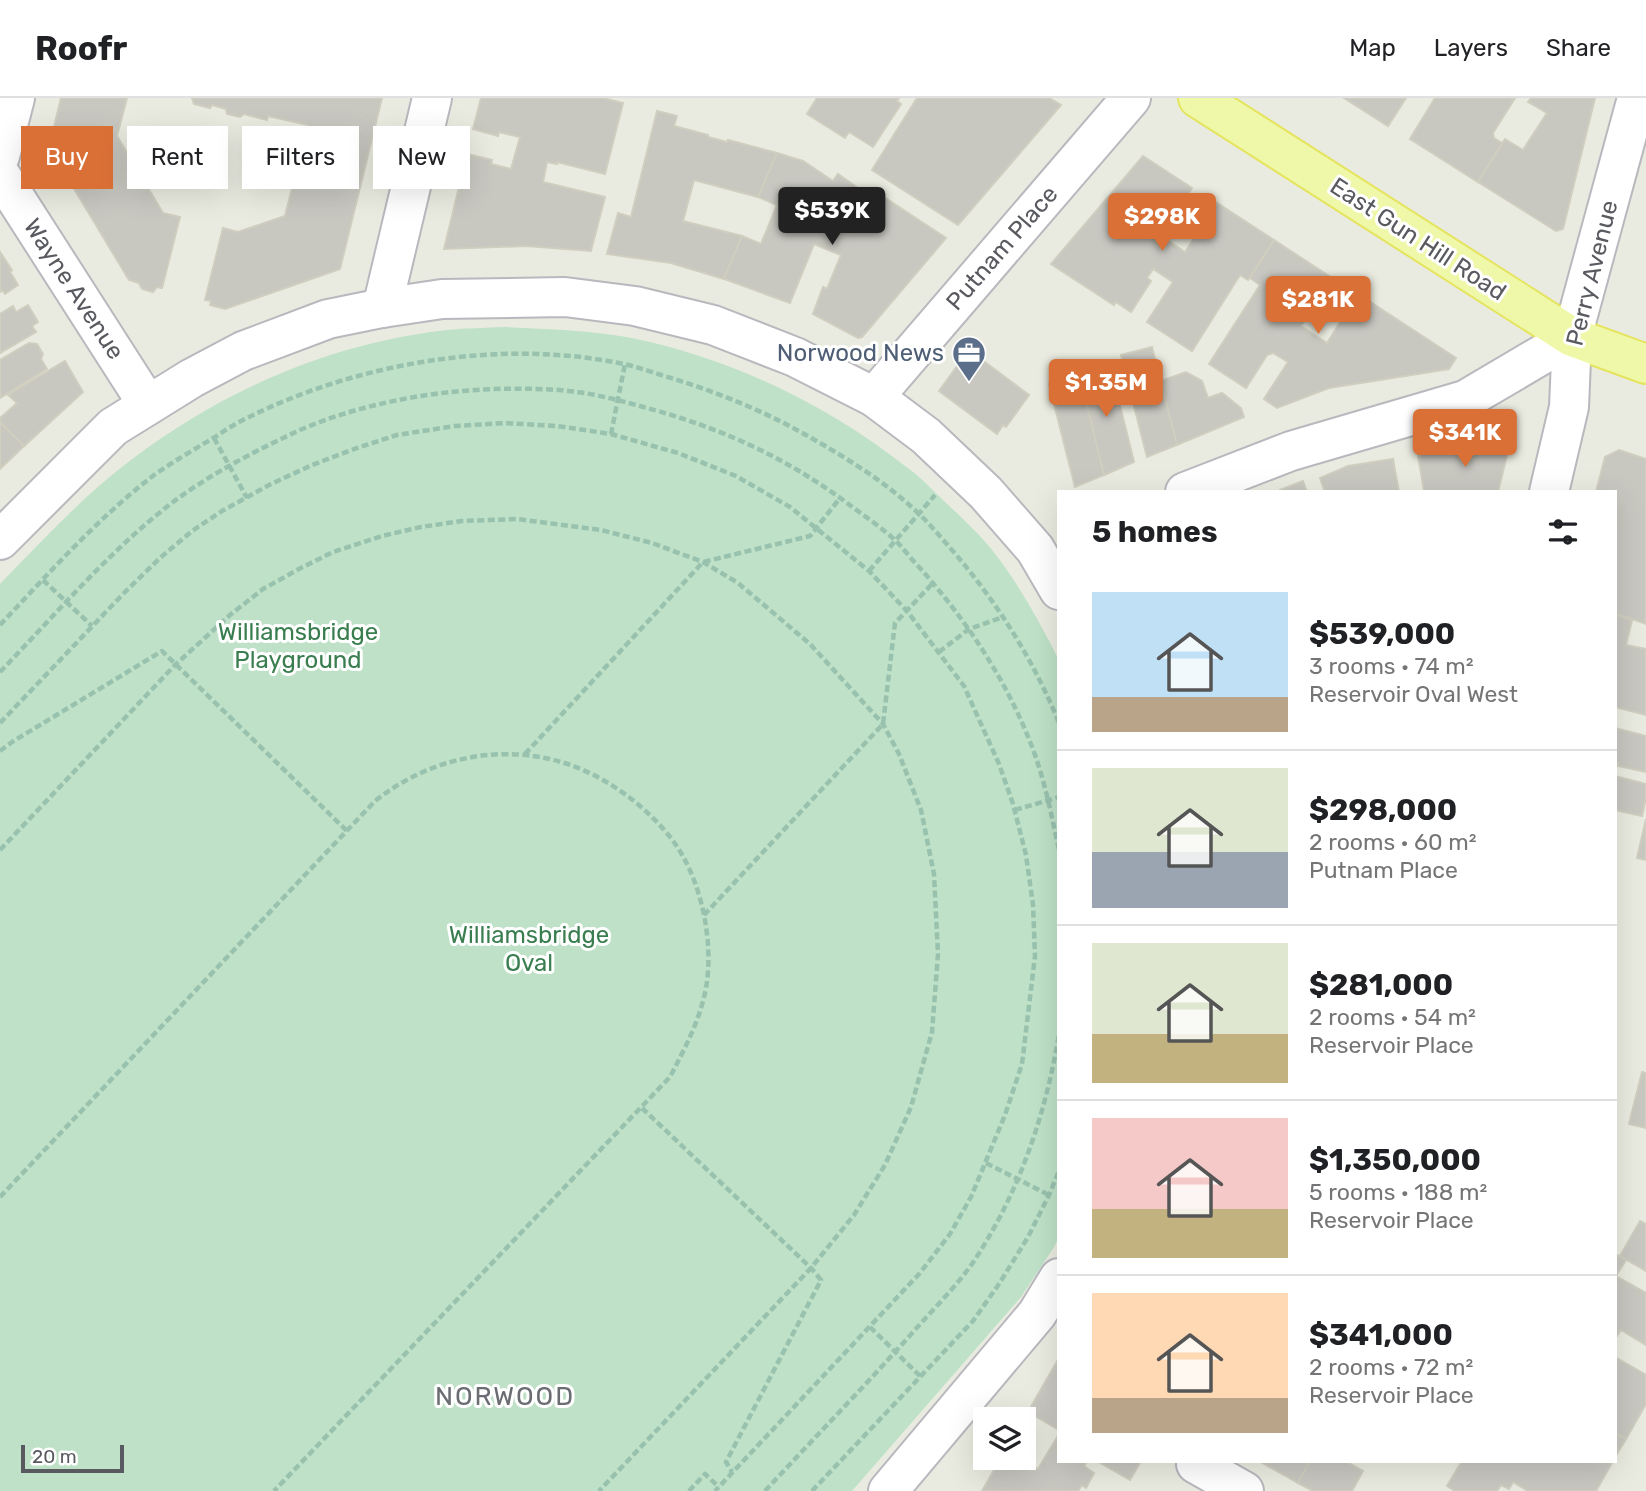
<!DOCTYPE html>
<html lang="en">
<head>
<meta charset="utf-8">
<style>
  body { margin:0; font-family:Rubik,sans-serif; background:#f6f6f6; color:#202124; height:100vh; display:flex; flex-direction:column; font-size:26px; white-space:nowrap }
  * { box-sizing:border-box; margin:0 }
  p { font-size:23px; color:#757577 }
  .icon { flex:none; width:38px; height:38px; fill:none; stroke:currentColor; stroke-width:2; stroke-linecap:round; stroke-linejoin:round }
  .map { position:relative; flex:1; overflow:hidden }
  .details { position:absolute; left:1057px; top:392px; width:560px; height:973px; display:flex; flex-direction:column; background:#fff; border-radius:0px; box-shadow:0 7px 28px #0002 }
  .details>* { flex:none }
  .banner { position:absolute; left:21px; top:28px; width:665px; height:63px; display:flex; gap:14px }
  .fabs { position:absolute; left:973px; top:1309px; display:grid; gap:14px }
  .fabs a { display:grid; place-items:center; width:63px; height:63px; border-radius:0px; background:#fff; box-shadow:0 7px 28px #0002; font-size:35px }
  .scale { position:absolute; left:21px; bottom:18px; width:103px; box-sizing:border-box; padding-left:7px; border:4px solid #595a60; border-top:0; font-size:19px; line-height:24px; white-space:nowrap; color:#595a60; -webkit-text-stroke:5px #fff; paint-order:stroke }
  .price { position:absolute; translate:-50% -60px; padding:0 16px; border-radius:7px; background:#da7036; color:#fff; font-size:23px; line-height:46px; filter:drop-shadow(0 2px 4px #0008) }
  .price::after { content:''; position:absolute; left:50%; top:42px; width:21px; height:16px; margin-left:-10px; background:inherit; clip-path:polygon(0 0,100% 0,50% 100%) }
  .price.active { background:#222; color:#fff }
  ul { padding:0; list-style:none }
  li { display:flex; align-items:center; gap:21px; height:175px; padding:0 35px }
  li+li { border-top:2px solid #e0e0e0 }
  li span { display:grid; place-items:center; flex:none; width:196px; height:140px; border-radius:0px; color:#555 }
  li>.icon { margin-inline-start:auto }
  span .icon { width:84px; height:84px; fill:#fffc; stroke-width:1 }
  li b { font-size:30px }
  h2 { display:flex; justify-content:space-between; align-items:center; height:84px; padding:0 35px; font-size:30px }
  .tag { padding:0 24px; border-radius:0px; background:#fff; box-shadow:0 7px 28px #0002; font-size:24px; line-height:63px }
  .tag.active { background:#da7036; color:#fff }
  header { display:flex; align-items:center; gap:42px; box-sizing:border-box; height:98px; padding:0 35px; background:#fff; border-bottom:2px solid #e0e0e0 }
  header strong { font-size:33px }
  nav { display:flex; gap:38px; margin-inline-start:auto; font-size:24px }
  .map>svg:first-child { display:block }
</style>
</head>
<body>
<header>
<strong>Roofr</strong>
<nav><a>Map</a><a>Layers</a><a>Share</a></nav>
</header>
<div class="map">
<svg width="1646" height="1393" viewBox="0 0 1646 1393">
  <rect width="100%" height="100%" fill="#eaebe0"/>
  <path fill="#bee1c7" d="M505,229C547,231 591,232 632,240C733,261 828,307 909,371C922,380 933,393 944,403C963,421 984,440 999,461C1023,493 1041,527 1059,562V1139L1054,1149L1021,1199L852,1393H0V486C42,443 83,398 131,362C223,292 331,245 447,232C466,230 485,230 505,229Z"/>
  <g fill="#c8c7c0" stroke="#cfcebf" stroke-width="2">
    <polygon points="61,0 127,0 117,38 163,115 180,119 162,190 157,189 153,194 142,191 139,185 129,182 49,49"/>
    <polygon points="192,0 382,0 340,171 225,211 210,207 211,203 205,202 223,130 238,134 285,118 308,27 268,18 267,22 244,16 240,19 227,16 226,11 212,7 210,10 194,6"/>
    <polygon points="481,0 603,0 623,5 605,76 557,64 557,66 547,64 543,84 605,99 591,153 526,148 444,151 467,56 492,62 491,66 511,71 520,39 499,34 498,38 473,31"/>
    <polygon points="817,0 899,0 897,3 901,6 873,49 849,34 845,40 807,16"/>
    <polygon points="917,0 1049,0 1061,7 958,127 872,72"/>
    <polygon points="1344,0 1406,0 1388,28"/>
    <polygon points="1435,0 1515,0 1493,35 1494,40 1502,45 1478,84 1410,41"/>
    <polygon points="1531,0 1595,0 1563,131 1556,133 1478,84 1505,41 1523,52 1547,15 1528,4"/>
    <polygon points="657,13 677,18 674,28 708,37 708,39 727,44 728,42 777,55 758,99 694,82 683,123 742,138 724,181 671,165 607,156 618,115 631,119"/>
    <polygon points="777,55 803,63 833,83 838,76 859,91 838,123 843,131 854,135 859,132 882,98 946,140 862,239 858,240 813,216 823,189 827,191 841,157 814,146 790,205 724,181 742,138 761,146 777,107 758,99"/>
    <polygon points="1143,58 1192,90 1161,138 1185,154 1217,105 1274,142 1248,182 1240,177 1192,253 1147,224 1173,184 1153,171 1147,180 1151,183 1131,214 1116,204 1114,207 1051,166"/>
    <polygon points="1274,142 1332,180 1301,228 1327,245 1358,196 1456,260 1449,271 1329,290 1277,310 1264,301 1288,264 1273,255 1267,257 1246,290 1209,266 1260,187 1250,180"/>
    <polygon points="0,154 12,172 10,174 18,187 5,196 2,192 0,194"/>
    <polygon points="28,207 38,224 32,228 36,234 0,255 0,216 13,208 16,214"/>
    <polygon points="29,245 37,246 43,256 41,261 47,271 0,300 0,262"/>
    <polygon points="1152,249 1177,347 1147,359 1121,257"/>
    <polygon points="969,252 1029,297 1006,329 1003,327 997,336 939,293"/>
    <polygon points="65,263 83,294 24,348 0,324 0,320 17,305 8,297"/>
    <polygon points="1110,267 1134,364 1104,377 1078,275"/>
    <polygon points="1186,274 1202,283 1208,300 1222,295 1241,310 1244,319 1177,347 1161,283"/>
    <polygon points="1080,279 1104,377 1075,389 1049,286"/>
    <polygon points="0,324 24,348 0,371"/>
    <polygon points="1505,342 1509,349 1498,394 1419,394 1424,393 1418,357"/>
    <polygon points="1619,352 1646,361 1646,526 1615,515 1615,394 1596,394 1605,359"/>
    <polygon points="1393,361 1399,394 1325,394 1320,380 1348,368"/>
    <polygon points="1303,383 1307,394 1280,394 1280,392"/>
    <polygon points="1615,517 1632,522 1626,547 1646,551 1646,617 1615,609"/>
    <polygon points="1615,630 1646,638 1646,674 1618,668 1618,665 1615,665"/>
    <polygon points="1615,678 1646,686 1646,700 1642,718 1615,712"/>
    <polygon points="1646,721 1646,762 1637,760"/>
    <polygon points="1642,974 1646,975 1646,1030 1629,1026"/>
    <polygon points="1640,1123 1646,1126 1646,1173 1620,1158"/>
    <polygon points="1615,1156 1626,1162 1616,1178 1646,1195 1646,1247 1621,1232 1615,1241"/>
    <polygon points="1615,1259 1646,1277 1646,1306 1626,1341 1615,1335"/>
    <polygon points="1059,1260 1059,1332 1028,1314"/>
    <polygon points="1615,1335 1626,1341 1615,1359"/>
    <polygon points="1059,1336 1059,1363 1087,1363 1084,1368 1094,1375 1086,1390 1082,1387 1078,1393 982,1393 1001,1360 1018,1360 1038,1371"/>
    <polygon points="1097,1363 1141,1363 1130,1382"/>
    <polygon points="1259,1363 1310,1363 1298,1385"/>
    <polygon points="1310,1363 1345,1363 1363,1373 1352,1393 1313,1393 1298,1385"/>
    <polygon points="1462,1363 1613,1363 1596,1393 1528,1393 1513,1384 1509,1391 1501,1387 1497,1393 1455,1393 1447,1388"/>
  </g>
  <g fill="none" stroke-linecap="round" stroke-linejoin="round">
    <g stroke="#b8b8be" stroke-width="42">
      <g id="minor">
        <polyline points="0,58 15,0"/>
        <polyline points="0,76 148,307"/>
        <polyline points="382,210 432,0"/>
        <polyline points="874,299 1131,0"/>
        <polyline points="1185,394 1291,353 1465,302 1572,239"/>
        <polyline points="1549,394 1569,309 1572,239 1637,0"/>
        <polyline points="0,442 113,329 192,280 243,253 328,221 382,210 442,201 565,199 635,208 713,227 795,259 874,299 926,338 986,395 1035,451 1059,492"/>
        <polyline points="1196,1366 1244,1393"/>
        <polyline points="888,1393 1037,1216 1059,1180"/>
      </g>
    </g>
    <g stroke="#e5e45f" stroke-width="42">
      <polyline id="major" points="1198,0 1572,239 1646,266"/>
    </g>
    <g stroke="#98c1ae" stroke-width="4.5" stroke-dasharray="7 3.5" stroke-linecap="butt">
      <polyline points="611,336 625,266"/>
      <polyline points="214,340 247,400"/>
      <polyline points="869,473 935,397"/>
      <polyline points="43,482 92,528"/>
      <path d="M0,527C49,475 97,421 154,377C174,363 195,351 215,339C224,333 233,327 243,322C355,265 500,240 624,266C637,269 649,273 661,277C712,292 760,311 806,337C845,359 886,384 918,415C928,424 936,434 945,444C993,498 1032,558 1059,625"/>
      <polyline points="939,554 969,531 1003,519"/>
      <path d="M0,574C56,516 109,453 173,404C212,375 257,352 300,332C339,315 379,305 420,298C466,291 512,289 559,292C588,294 619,302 647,310C721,330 785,359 847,405C863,417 881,429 896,443C904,451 911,461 919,469C968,524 1010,587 1035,657C1046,688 1052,720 1059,752"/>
      <polyline points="0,625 124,495 160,460 192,433 222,413 269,387 312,367 357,350 397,337 455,328 505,325 557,328 611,336 678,355 736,378 790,409 869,473 907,513 964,588 999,666 1013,706 1026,757 1033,807 1035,858 1022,966 1005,1017 971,1099 950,1136 920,1175 715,1393"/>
      <polyline points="0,653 12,644 162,553 347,733"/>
      <polyline points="525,656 703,464 810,438 840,400"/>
      <polyline points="1015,712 1059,699"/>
      <polyline points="0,752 175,567 230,517 263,491 299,471 333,454 382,438 421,429 462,423 517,421 601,432 652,445 703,464 738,485 810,546 883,626 899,656 921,712 934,776 938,856 932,934 911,1009 885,1067 854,1117 811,1170 599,1393"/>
      <polyline points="704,817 883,626 895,525 933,485"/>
      <polyline points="642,1010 811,1170 821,1182 726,1364 732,1374"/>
      <polyline points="986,1065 1049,1097"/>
      <path d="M0,1099L375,703C423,665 484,648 545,660C596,670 646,705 676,747C702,785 714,845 706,890C700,922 685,950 670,979L274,1393"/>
      <polyline points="870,1229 921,1279"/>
      <polyline points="689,1393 705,1376 719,1389"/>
      <path d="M765,1393C815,1339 866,1287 914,1233C935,1209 959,1186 976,1160C1020,1092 1046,1015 1059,936"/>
      <polyline points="812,1393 973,1223 999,1186 1028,1139 1049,1097 1059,1073"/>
    </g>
    <use href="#minor" stroke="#fff" stroke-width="38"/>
    <use href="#major" stroke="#eff8a8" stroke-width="38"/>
  </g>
  <defs>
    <g id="office-pin" transform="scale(1.75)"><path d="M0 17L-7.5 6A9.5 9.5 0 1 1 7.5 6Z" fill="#5c6f8a" stroke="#fff"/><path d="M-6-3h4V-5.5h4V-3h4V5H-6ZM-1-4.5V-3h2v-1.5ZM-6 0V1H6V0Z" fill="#fff"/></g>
  </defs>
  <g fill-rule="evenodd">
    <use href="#office-pin" x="969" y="255"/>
  </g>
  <g text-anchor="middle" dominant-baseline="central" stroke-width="6" stroke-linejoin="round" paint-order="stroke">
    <g font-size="24" fill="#595a60" stroke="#fff">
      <text transform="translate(1418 141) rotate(33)">East Gun Hill Road</text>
      <text transform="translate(1002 150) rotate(-49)">Putnam Place</text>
      <text transform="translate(1592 175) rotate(-76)">Perry Avenue</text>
      <text transform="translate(74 191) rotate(57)">Wayne Avenue</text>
    </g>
    <g font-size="24" fill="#4e5e75" stroke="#fff" text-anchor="end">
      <text x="944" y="255">Norwood News</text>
    </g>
    <g font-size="24" fill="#3a7e50" stroke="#fff">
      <text x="298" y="534">Williamsbridge<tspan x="298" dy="28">Playground</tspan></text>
      <text x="529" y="837">Williamsbridge<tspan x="529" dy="28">Oval</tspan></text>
    </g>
    <g font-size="26" letter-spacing="2" fill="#6a6c72" stroke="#fff">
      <text x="505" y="1298">NORWOOD</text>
    </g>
  </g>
</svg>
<div class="fabs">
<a><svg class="icon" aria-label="layers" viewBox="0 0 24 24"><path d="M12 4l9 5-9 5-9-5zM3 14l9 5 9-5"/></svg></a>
</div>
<div class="scale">20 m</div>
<b class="price active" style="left:832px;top:149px">$539K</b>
<b class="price" style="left:1162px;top:155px">$298K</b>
<b class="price" style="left:1318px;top:238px">$281K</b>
<b class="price" style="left:1106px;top:321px">$1.35M</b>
<b class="price" style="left:1465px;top:371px">$341K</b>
<div class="banner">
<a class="tag active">Buy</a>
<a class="tag">Rent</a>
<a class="tag">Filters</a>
<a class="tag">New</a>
</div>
<section class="details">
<h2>5 homes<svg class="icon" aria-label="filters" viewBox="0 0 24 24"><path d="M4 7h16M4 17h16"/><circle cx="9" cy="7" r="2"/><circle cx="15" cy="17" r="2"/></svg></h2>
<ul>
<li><span style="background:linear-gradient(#bfe0f5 75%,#b9a48a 0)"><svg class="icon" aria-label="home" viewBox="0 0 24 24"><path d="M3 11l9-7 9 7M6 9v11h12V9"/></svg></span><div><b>$539,000</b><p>3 rooms · 74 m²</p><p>Reservoir Oval West</p></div></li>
<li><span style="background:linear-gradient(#dfe7d0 60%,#9aa5b1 0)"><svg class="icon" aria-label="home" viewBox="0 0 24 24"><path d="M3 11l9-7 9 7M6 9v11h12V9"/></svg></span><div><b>$298,000</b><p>2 rooms · 60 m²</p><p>Putnam Place</p></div></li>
<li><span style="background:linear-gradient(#dfe7d0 65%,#c2b280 0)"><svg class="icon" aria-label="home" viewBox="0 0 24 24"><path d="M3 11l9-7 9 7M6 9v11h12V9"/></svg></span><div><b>$281,000</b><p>2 rooms · 54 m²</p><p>Reservoir Place</p></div></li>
<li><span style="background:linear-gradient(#f6c9c9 65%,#c2b280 0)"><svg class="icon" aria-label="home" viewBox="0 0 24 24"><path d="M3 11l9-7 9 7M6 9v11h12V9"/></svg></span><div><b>$1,350,000</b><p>5 rooms · 188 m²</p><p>Reservoir Place</p></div></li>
<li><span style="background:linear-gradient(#ffd9b3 75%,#b9a48a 0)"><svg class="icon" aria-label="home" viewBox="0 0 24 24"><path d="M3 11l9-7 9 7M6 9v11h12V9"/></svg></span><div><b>$341,000</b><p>2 rooms · 72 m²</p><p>Reservoir Place</p></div></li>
</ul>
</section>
</div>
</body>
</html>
